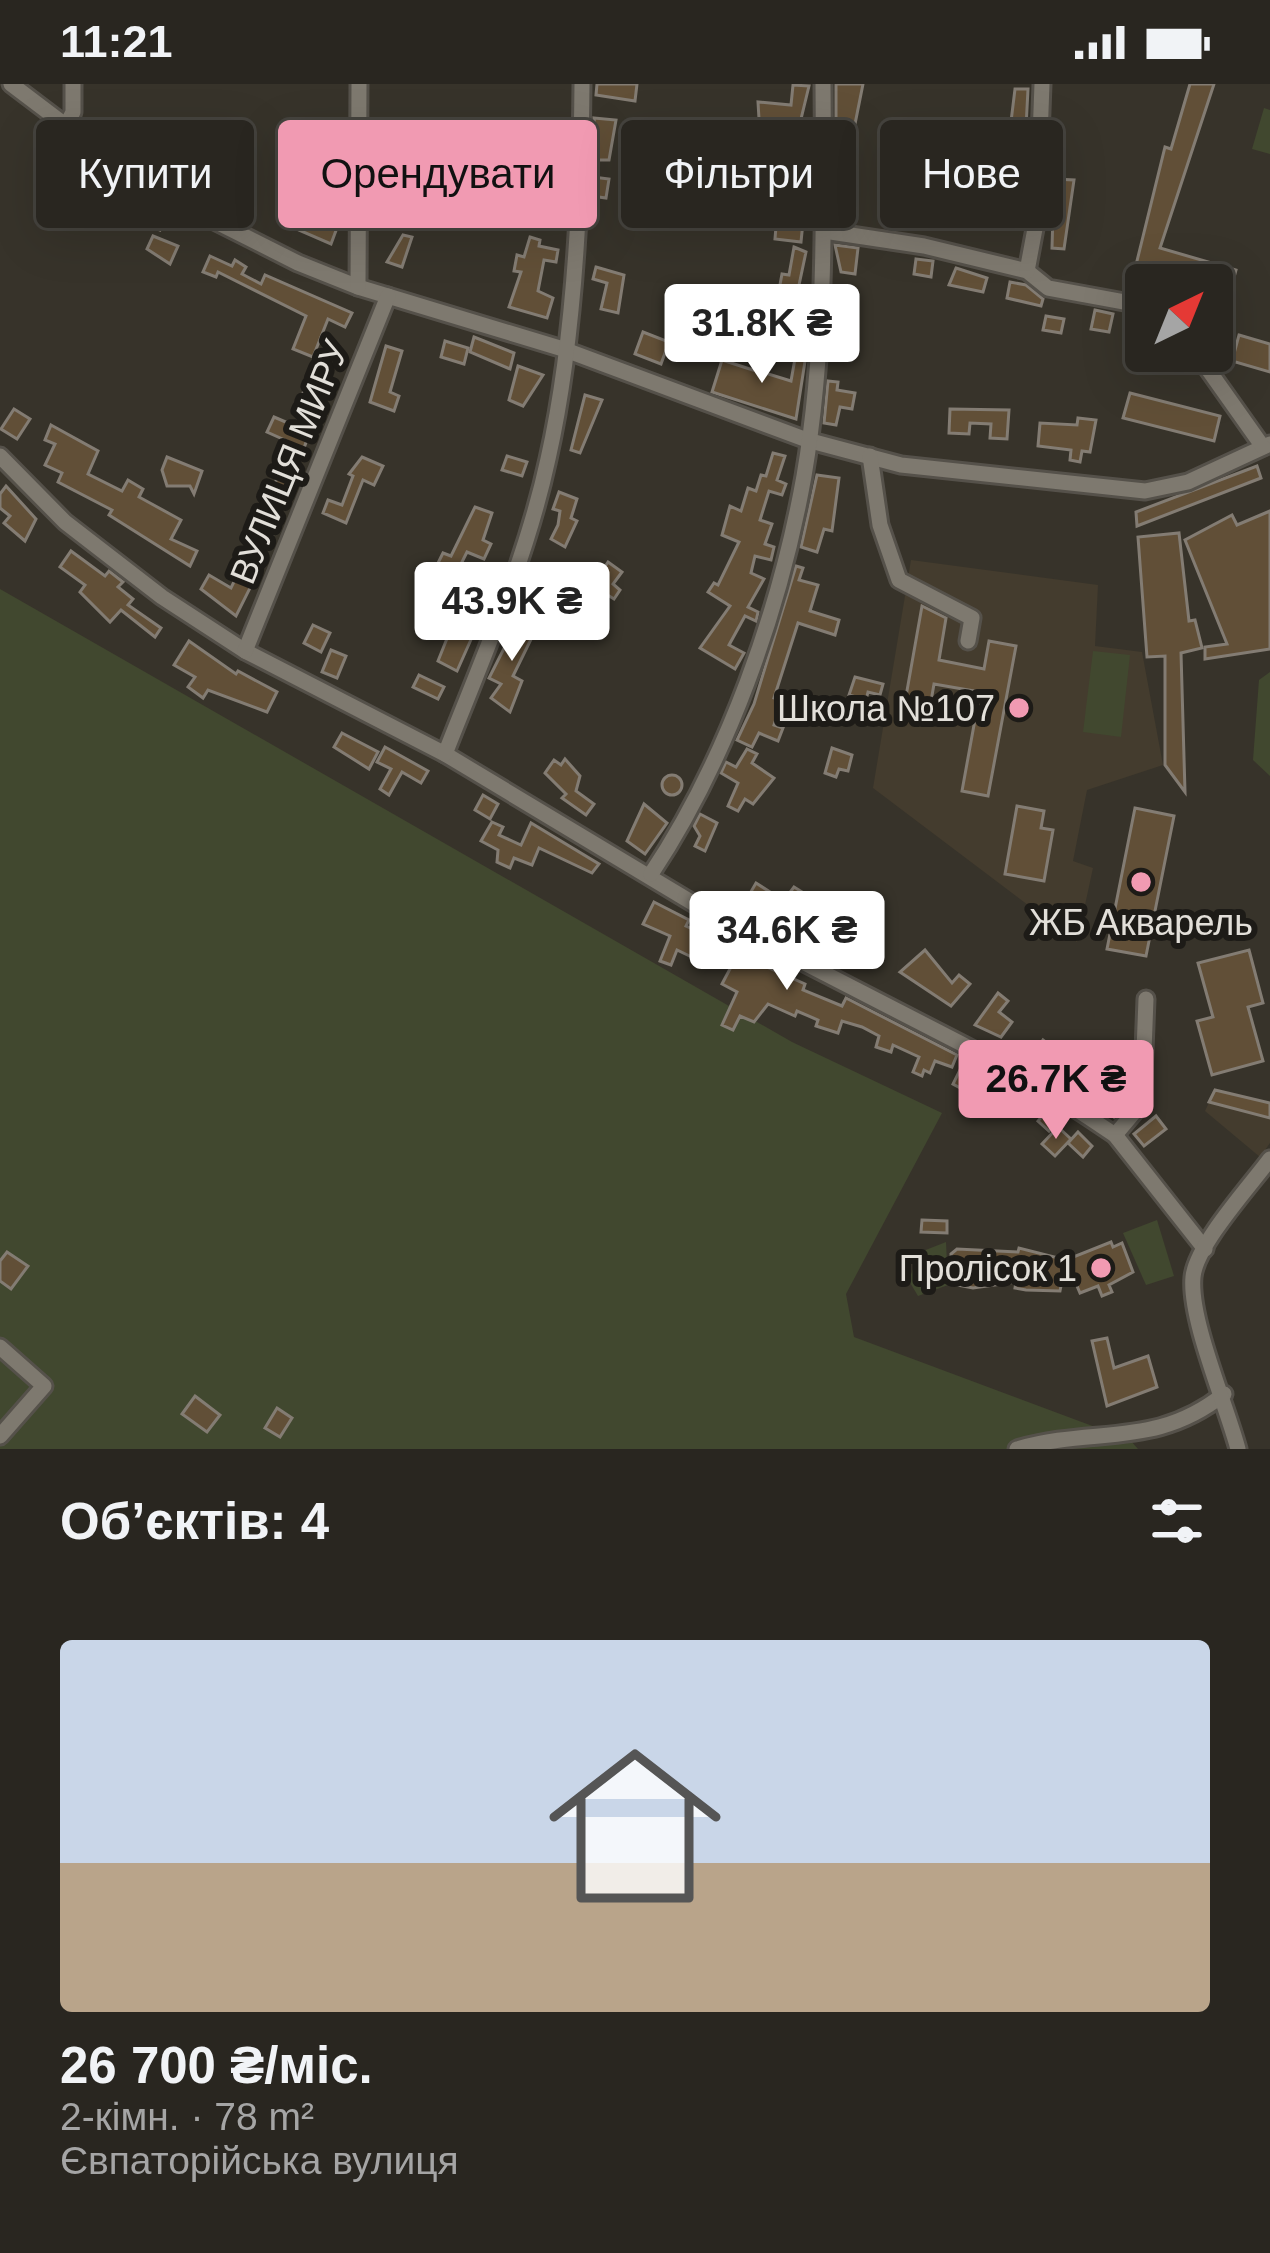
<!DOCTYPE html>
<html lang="uk">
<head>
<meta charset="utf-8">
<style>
  body { margin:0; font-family:Helvetica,sans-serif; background:#35322d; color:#f1f3f6; height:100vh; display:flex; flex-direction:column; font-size:45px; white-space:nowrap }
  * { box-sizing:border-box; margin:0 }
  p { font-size:39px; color:#a5a5a5 }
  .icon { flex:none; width:66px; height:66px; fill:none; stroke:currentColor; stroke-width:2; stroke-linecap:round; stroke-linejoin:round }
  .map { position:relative; height:1365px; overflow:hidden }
  .details { display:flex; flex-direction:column; background:#292620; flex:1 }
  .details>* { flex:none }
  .top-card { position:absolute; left:36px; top:36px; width:1200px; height:108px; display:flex; gap:24px }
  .needle { width:78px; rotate:43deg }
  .buttons { position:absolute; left:1125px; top:180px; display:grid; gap:24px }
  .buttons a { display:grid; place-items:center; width:108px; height:108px; border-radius:12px; background:#292620; box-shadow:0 12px 48px #0002,0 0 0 3px #45433e; font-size:60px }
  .price { position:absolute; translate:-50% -102px; padding:0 27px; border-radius:12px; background:#fff; color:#222; font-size:39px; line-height:78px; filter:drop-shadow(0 3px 6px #0008) }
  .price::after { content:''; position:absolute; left:50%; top:72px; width:36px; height:27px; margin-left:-18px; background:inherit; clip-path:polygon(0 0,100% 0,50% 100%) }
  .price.selected { background:#f19ab2; color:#111 }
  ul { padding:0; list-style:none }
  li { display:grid; align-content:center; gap:24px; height:636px; padding:0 60px }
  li+li { border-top:3px solid #45433e }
  li span { display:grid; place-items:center; height:372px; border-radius:12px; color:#555 }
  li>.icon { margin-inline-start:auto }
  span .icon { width:216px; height:216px; fill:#fffc; stroke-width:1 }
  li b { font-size:51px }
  h2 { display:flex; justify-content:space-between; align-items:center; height:144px; padding:0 60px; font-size:51px }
  .pill { padding:0 42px; border-radius:12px; background:#292620; box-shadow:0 12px 48px #0002,0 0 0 3px #45433e; font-size:42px; line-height:108px }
  .pill.selected { background:#f19ab2; color:#111 }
  .status { display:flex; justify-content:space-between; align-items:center; height:84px; padding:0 60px; background:#292620; direction:ltr }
  .status svg { height:33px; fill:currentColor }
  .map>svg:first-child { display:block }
</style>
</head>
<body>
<div class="status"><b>11:21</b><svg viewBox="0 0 49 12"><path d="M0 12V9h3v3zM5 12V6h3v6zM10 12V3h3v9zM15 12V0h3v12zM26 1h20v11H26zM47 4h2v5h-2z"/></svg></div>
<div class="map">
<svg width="1270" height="1365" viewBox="0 0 1270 1365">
  <rect width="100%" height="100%" fill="#37332a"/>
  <g fill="#443c2e">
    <polygon points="911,476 1098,501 1095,562 1142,568 1163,681 1087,706 1073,777 1093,784 1077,858 873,704"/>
    <polygon points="1215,1006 1270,1019 1270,1059 1260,1073 1205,1027"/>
  </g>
  <g fill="#41482f">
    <polygon points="1264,24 1270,26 1270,70 1252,65"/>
    <polygon points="0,505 792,958 942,1029 846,1210 854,1253 1130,1356 1138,1365 0,1365"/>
    <polygon points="1093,567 1130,571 1121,653 1083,648"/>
    <polygon points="1270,588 1270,692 1253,676 1259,596"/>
    <polygon points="1157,1136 1174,1192 1146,1201 1123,1149"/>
    <polygon points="946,1158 948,1201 918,1212 909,1197 918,1169"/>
  </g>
  <g fill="#614f37" stroke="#837c73" stroke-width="3">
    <polygon points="597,0 637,0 635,17 596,11"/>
    <polygon points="836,0 863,0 855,40 836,38"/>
    <polygon points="1190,0 1214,0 1160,164 1236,186 1230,208 1136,181 1165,63 1171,65"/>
    <polygon points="793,1 809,2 800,39 793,38 787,55 760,52 758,18 791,21"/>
    <polygon points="1015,5 1028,5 1021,140 1010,139 1013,113 1000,111 1005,76 995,75 996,54 1009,54"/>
    <polygon points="594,34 616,36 609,76 597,76"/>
    <polygon points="899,44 928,47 927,63 909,68 909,61 898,60"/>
    <polygon points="538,52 558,58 553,73 544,73 542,86 560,89 555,107 536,104 538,86 529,83"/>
    <polygon points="391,60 402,64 397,79 419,86 411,109 390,102 386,94"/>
    <polygon points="790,69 801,71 799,88 772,85 772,74 789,75"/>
    <polygon points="593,93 609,95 606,114 591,112"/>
    <polygon points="1054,95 1074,96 1064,165 1052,164"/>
    <polygon points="329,97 346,101 341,117 324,113"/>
    <polygon points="84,100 123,115 115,133 76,116"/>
    <polygon points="779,105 806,108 801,158 775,155"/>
    <polygon points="295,110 309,117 305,127 338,141 331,160 287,141"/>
    <polygon points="920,119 936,125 934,143 918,142"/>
    <polygon points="147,125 166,132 160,146 141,139"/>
    <polygon points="403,151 412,153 402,183 387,178"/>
    <polygon points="153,152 178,162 170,180 147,165"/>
    <polygon points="530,153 540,156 539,162 558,166 556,178 544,176 538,207 553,214 547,234 509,223 521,188 514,187 517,171 524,173"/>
    <polygon points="835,161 858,164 855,190 841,188"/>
    <polygon points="794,163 806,168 795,220 805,222 801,261 770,254 782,190 789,191"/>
    <polygon points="210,172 232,182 235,176 246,183 242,190 261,200 265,191 352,229 345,243 328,235 313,273 293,265 306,232 218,188 216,193 203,188"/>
    <polygon points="916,175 933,177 931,193 914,190"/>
    <polygon points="596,183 624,191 618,229 601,225 607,199 593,195"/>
    <polygon points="956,184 987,194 983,208 949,201"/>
    <polygon points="1010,198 1026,201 1043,215 1041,222 1007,214"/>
    <polygon points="833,224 847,226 846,235 855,236 853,252 841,250 839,264 831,263"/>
    <polygon points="1095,226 1113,230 1109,248 1091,245"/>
    <polygon points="1046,232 1064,235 1061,249 1043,246"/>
    <polygon points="643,248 669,258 661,280 635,270"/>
    <polygon points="1239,251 1270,260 1270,288 1232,277"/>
    <polygon points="474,253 514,269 510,285 470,268"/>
    <polygon points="445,257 468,264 464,280 441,273"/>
    <polygon points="386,262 402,267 390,308 399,312 394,327 370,318"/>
    <polygon points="796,269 806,271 796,335 712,308 722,276 753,286 756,275 768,277 765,289 791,297"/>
    <polygon points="518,282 543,291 523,322 509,316"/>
    <polygon points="309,294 328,301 322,316 303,309"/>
    <polygon points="828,297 838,298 837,306 855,309 852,325 840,323 836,341 824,339"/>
    <polygon points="1130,309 1220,332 1214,357 1123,334"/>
    <polygon points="585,311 602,316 580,369 571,366"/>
    <polygon points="14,325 30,335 17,355 1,345"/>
    <polygon points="950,325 1009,326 1007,355 990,354 991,340 970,339 969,350 949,349"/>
    <polygon points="274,333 295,342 299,333 313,339 268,464 248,455 274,404 287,357 267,348"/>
    <polygon points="1078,334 1096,336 1090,368 1082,367 1080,378 1070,376 1071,366 1038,362 1040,339 1077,341"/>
    <polygon points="51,341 98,367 88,390 122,407 128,396 143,405 139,413 181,436 171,455 197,467 190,482 109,431 112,426 58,398 62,389 45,381 55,360 45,356"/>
    <polygon points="773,369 785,372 777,396 786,400 782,411 769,407 760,436 772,440 765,460 774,463 771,476 755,472 751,489 764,495 748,523 758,528 756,537 745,532 729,561 744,569 735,585 700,564 730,522 708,508 714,499 718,501 739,458 722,451 730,422 741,427 748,404 756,407 761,391 766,392"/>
    <polygon points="507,372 527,378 522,392 502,386"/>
    <polygon points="167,373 202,387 194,410 190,402 167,402 162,386"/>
    <polygon points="362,373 383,382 374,401 363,396 346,439 323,429 328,416 342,421 353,392 349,390"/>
    <polygon points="1257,382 1261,394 1137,442 1136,428"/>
    <polygon points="817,391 839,394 832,447 824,445 817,468 801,463"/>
    <polygon points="6,402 36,435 25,457 4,439 10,432 0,424 0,410"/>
    <polygon points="559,408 577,415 571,434 577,437 565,463 551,455 558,441 560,427 553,425"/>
    <polygon points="475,423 492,429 483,456 491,460 484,475 467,468 457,488 438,479 443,469 451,472"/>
    <polygon points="1270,427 1270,565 1205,575 1205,563 1227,560 1185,456 1232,431 1237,441"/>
    <polygon points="1179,449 1189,537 1195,536 1202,564 1181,569 1185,708 1165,681 1165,572 1147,573 1138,453"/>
    <polygon points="71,467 105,492 109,487 123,498 118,503 133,515 128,521 161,544 155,553 121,526 110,538 80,508 85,501 60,483"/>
    <polygon points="608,478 622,488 613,500 620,506 614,515 606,510 600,518 587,509"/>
    <polygon points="243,479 259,486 236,532 201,505 209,491 231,504"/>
    <polygon points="796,482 803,484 799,496 818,501 810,527 839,536 835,551 798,539 774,614 782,616 774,641 783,644 778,657 759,649 752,663 737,656 754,620"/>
    <polygon points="535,484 556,493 550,507 529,498"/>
    <polygon points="452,519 476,530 467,548 473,551 457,587 438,577 454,537 445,533"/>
    <polygon points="922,522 946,534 939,576 984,585 989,557 1016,562 988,712 962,707 980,608 934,600 930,623 905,618"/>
    <polygon points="520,533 537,543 513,592 522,597 510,628 491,614 501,600 489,594"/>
    <polygon points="313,541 330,549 321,568 304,559"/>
    <polygon points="189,557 236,590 238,587 277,608 267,628 208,606 203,614 188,603 195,593 174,581"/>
    <polygon points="331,566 346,572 337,594 322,588"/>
    <polygon points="419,591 444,603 438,615 413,603"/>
    <polygon points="855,593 883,600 880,611 868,608 866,616 849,611"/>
    <polygon points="342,649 378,668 369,685 334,663"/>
    <polygon points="385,663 428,687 421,699 402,688 389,711 380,705 391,685 377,678"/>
    <polygon points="832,664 852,671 848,687 839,685 836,693 825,689"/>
    <polygon points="747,665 757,670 752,679 774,694 753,720 745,715 738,727 728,722 738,699 721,689 726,678 736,683"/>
    <polygon points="565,675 580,692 576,707 594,720 586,731 562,714 566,710 545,689 554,676 561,681"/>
    <circle cx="672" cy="701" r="10"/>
    <polygon points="483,711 498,720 490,735 475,726"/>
    <polygon points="644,720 667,739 645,770 627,757"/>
    <polygon points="1017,722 1044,727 1041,744 1053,746 1044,797 1005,790"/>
    <polygon points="1135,724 1174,732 1146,872 1107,865"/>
    <polygon points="700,730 717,739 705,767 695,762 700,752 694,742"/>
    <polygon points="492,738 503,743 499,751 521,761 531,739 599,780 592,789 539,764 532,781 514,774 510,784 497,778 498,766 481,757"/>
    <polygon points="756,799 770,808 758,827 745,818"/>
    <polygon points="794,803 802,808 797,816 811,826 802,840 788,827 795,816 788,811"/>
    <polygon points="654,818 689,836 686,842 731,863 729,866 805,900 803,906 842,922 846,914 957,971 952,983 935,977 930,989 924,986 922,992 913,988 919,973 893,961 891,968 876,963 879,952 862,943 842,937 838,949 816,942 818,936 797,927 795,932 768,920 754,938 740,932 733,946 722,941 737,908 722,900 731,883 701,864 696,875 677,866 671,881 660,877 670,852 643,840"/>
    <polygon points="845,818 856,826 844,842 863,851 868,845 880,855 863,875 842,858 826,854"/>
    <polygon points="925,866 952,899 959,891 970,900 951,922 900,888"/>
    <polygon points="1249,866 1263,919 1248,923 1263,977 1212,991 1197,937 1213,933 1198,879"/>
    <polygon points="998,909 1008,917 999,928 1012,938 1001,953 975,941"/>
    <polygon points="1043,956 1103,1002 1108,997 1128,1017 1114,1033 1069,991 1032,972"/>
    <polygon points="960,986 1015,1009 1005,1028 953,1000"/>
    <polygon points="1215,1006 1270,1019 1270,1034 1209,1018"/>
    <polygon points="1050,1023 1062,1031 1049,1047 1038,1037"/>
    <polygon points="1156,1032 1166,1045 1144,1062 1134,1050"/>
    <polygon points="1058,1043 1071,1055 1055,1072 1042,1060"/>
    <polygon points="1078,1048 1092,1062 1083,1073 1068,1059"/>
    <polygon points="922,1136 947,1137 947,1149 921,1148"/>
    <polygon points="1111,1158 1113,1163 1122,1159 1133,1188 1109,1201 1112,1208 1102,1212 1098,1202 1080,1209 1066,1176 1060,1207 1026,1206 1015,1204 1016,1198 973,1204 952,1200 951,1170 957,1165 1018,1168 1019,1164 1066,1176"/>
    <polygon points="7,1168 28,1182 11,1205 0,1197 0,1177"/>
    <polygon points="1107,1254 1114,1284 1148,1272 1157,1303 1107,1322 1092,1257"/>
    <polygon points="195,1312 220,1331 207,1348 182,1330"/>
    <polygon points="277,1324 292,1334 280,1353 265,1344"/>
  </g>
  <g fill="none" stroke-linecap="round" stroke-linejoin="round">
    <g stroke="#55514a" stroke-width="21">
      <g id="street">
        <polyline points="11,0 147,103 298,179 358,203 563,265 807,356 901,381 1145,407 1188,398 1270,360"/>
        <polyline points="65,44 73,28 73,0"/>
        <polyline points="824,147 924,162 1027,187 1048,204 1146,222"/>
        <polyline points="1027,187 1037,134 1042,0"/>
        <polyline points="358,203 359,0"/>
        <polyline points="1195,267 1263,363"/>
        <polyline points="0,372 65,438 162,513 245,567 445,670 721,836 1028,994 1088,1033 1115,1051 1205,1165"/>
        <polyline points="870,372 880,441 899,496 972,534 968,557"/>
        <polyline points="245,567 388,212"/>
        <path d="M445,670C483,573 526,477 548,375C574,260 581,118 582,0"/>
        <path d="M651,790C727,676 780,527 804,392C826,264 824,129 823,0"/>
        <polyline points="1115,1051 1142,1019 1146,915"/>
        <polyline points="0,1263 44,1302 0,1352"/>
        <path d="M1017,1365C1095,1342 1155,1365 1224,1310"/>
        <path d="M1238,1365C1226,1320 1189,1235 1193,1193C1196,1161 1250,1102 1270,1075"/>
      </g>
    </g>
    <use href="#street" stroke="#7e796f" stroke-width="15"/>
  </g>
  <g fill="#f19ab2" stroke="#1d1b17" stroke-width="4.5">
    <circle cx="1019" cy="624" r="12"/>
    <circle cx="1141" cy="798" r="12"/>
    <circle cx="1101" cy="1184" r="12"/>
  </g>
  <g text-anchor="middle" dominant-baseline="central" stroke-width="12" stroke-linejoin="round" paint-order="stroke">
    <g font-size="36" fill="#e2dfd9" stroke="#1d1b17">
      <text transform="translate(289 378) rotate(-68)">ВУЛИЦЯ МИРУ</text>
    </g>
    <g font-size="36" fill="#e2dfd9" stroke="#1d1b17" text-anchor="end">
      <text x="995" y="624">Школа №107</text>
      <text x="1141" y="838" text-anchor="middle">ЖБ Акварель</text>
      <text x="1077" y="1184">Пролісок 1</text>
    </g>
  </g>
</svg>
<div class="buttons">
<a><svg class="needle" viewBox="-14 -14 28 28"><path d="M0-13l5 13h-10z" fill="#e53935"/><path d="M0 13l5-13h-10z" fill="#a5a5a5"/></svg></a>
</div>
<b class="price" style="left:762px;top:302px">31.8K ₴</b>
<b class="price" style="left:512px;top:580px">43.9K ₴</b>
<b class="price" style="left:787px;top:909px">34.6K ₴</b>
<b class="price selected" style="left:1056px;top:1058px">26.7K ₴</b>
<div class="top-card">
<a class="pill">Купити</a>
<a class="pill selected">Орендувати</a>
<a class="pill">Фільтри</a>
<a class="pill">Нове</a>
</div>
</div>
<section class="details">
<h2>Об’єктів: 4<svg class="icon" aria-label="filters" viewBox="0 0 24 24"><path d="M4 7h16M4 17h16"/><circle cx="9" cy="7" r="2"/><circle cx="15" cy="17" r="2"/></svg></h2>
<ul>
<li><span style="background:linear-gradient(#c9d6e8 60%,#b9a48a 0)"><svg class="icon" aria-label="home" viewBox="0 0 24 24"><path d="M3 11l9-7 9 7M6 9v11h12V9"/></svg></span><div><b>26 700 ₴/міс.</b><p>2-кімн. · 78 m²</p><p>Євпаторійська вулиця</p></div></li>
</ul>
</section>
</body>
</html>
